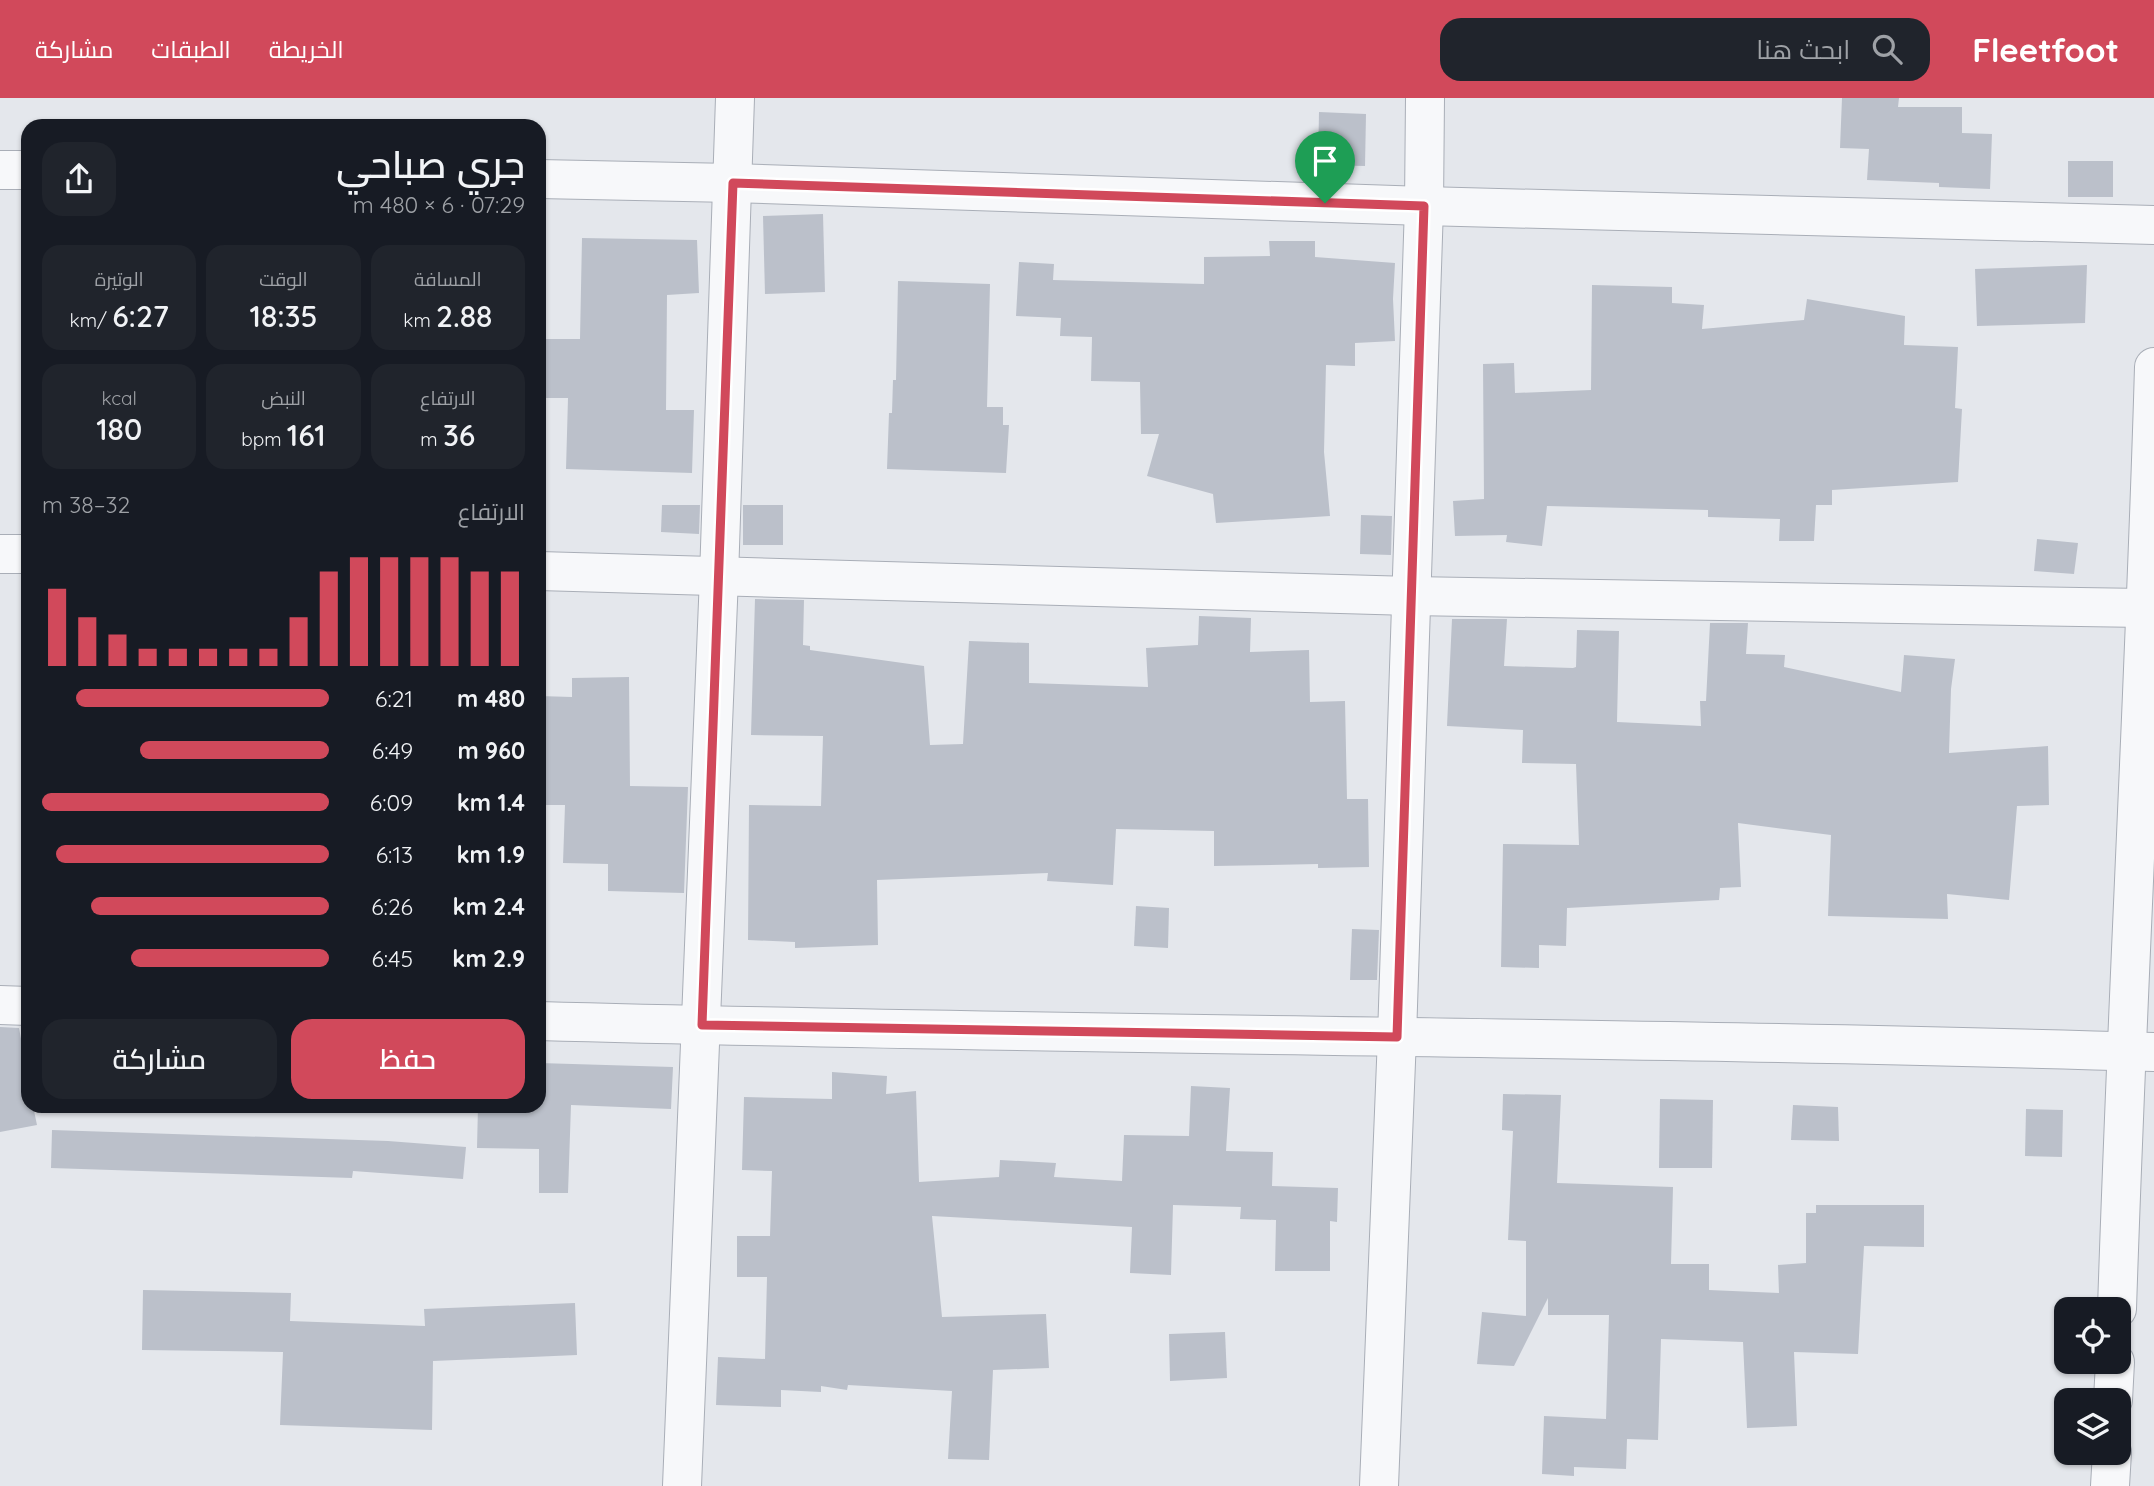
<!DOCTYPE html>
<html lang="ar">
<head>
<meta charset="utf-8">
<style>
	:root { --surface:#171b24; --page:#20242c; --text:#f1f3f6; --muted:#9ea1a6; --accent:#d1495b }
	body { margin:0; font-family:Quicksand,Cairo,sans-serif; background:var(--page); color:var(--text); direction:rtl; height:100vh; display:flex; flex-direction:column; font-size:26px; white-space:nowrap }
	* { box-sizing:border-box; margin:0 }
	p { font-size:23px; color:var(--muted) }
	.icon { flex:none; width:38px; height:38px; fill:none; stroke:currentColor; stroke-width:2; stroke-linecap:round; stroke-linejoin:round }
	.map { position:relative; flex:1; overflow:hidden; direction:ltr }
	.drawer { position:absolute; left:21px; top:21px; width:525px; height:994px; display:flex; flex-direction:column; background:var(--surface); border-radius:21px; box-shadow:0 2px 5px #0004; direction:rtl }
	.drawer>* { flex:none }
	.controls { position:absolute; left:2054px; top:1199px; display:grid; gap:14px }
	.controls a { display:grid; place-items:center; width:77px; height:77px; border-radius:14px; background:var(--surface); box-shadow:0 2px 5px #0004; font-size:35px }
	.pin { position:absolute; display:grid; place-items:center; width:60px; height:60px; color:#fff; margin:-72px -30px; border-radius:50% 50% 50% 0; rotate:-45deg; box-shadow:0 0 7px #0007 }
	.pin .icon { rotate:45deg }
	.round { display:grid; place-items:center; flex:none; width:74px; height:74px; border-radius:21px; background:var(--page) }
	.headline { display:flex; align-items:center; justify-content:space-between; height:119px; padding:0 21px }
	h1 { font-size:38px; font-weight:600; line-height:52px }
	.figures { display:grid; grid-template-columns:repeat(3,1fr); gap:10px; height:119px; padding:7px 21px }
	.figures div { display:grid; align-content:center; border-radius:18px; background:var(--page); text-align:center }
	.figures b { font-size:30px; font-weight:600 }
	.figures small { font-size:19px; font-weight:400 }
	.figures p { font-size:19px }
	.chart { height:196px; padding:14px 21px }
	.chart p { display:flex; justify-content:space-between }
	.chart svg { width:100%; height:126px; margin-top:7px; stroke:var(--accent); stroke-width:6 }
	.button { display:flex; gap:14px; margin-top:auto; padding:14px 21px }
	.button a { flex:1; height:80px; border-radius:21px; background:var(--accent); color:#fff; font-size:28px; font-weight:600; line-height:80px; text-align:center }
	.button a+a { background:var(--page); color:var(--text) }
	ul { padding:0 21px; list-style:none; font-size:23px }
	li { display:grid; grid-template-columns:112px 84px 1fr; align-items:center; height:52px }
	li i { height:18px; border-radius:9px; background:var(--accent) }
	header { display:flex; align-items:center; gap:42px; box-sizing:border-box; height:98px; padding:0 35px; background:var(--accent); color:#fff }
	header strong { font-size:33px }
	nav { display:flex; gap:38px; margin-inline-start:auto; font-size:24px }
	.search { width:490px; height:63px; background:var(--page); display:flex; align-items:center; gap:18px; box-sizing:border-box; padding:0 24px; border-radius:21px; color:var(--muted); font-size:26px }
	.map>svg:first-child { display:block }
	.building { fill:#bbc0ca }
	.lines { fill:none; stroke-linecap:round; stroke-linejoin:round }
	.minor-casing { stroke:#a9aeb7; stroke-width:40 }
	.minor { stroke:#f7f8fa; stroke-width:38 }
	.route-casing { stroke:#fff; stroke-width:14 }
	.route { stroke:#d1495b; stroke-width:9 }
</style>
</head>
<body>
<header>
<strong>Fleetfoot</strong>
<div class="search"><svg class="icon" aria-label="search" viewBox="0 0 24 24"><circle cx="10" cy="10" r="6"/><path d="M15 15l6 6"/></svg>ابحث هنا</div>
<nav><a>الخريطة</a><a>الطبقات</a><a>مشاركة</a></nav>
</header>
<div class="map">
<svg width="2154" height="1388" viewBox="0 0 2154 1388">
	<rect width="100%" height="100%" fill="#e4e7ec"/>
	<g class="building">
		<path d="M1842 0H1899L1898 9H1962V35L1992 36 1990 91 1939 89V85L1867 82 1869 51 1840 50Z"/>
		<path d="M1319 14 1366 16 1365 68 1318 67Z"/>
		<rect x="2068" y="63" width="45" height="36"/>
		<path d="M823 116 825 194 765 196 763 118Z"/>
		<path d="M582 140 697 142 699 195 667 197 666 312H694L692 375 566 371 568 300H539V241H580Z"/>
		<path d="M1269 143H1315V159L1395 165 1393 201 1395 243 1355 245V268L1326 267 1324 354 1330 418 1216 425 1213 396 1147 378 1159 336H1141L1140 284 1091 283 1092 239 1060 238 1061 220 1016 218 1019 164 1054 166 1053 182 1204 186V159L1270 158Z"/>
		<path d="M2087 167 2085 225 1977 228 1975 171Z"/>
		<path d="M898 183 990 186 987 309H1003V327H1009L1006 375 887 371 889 315H892L893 282H896Z"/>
		<path d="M1592 187 1672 189V205L1704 207 1702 231 1804 222 1807 201 1905 218 1904 247 1958 249 1955 310 1962 311 1958 384 1832 392V407H1816L1814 443H1779L1780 421 1708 419V412L1547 408 1542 448 1506 444 1507 437 1455 438 1453 403 1484 401 1483 266 1514 265 1515 295 1591 292Z"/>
		<path d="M662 407H700L699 436 661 434Z"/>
		<rect x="743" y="407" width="40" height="40"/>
		<path d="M1361 417 1392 418 1391 457 1360 456Z"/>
		<path d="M2037 441 2078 445 2074 476 2034 473Z"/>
		<path d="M755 501 804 502 803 547 810 548V552L924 568 930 647 963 646 969 543 1029 545V585L1148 589 1146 550 1198 547 1199 518 1251 520 1250 554 1309 552 1310 604 1345 603 1347 701H1368L1369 769 1318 770V766L1214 768V733L1116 731 1113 787 1047 783 1048 775 877 782 878 847 795 850V844L748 842 749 707 821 708 823 638 751 637Z"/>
		<path d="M1452 521H1507L1504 568 1573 570 1576 569 1577 532 1619 533 1617 624 1701 628 1700 603H1706L1710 525H1748L1746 556 1785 557 1784 569 1901 594 1904 557 1955 561 1951 591 1949 655 2048 648 2049 707 2017 708 2009 802 1947 796 1948 821 1828 818 1831 737 1738 725 1741 789 1720 790 1719 802 1567 810 1566 848 1539 847V870L1501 869 1503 746 1579 747 1576 666 1522 665 1523 632 1447 628Z"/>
		<path d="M629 579 630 688 688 689 684 795 608 793V766L563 765 565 707H539V598L572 599V580Z"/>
		<path d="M1136 808 1169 810 1168 850 1134 848Z"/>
		<path d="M1352 831 1379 832 1377 882H1350Z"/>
		<path d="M0 929 19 930 28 979V1008H33L37 1027 0 1034Z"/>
		<path d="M539 965 673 969 671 1011 571 1007 568 1095H539V1051L477 1050 478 1008H539Z"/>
		<path d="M832 974 887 978 886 996 916 993 919 1084 999 1079 1000 1062 1056 1065 1054 1079 1122 1083 1124 1037 1189 1038 1191 988 1230 990 1226 1053 1273 1054 1272 1088 1338 1090 1337 1124 1330 1123V1173H1275L1276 1122 1240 1121 1241 1109 1173 1107 1171 1177 1130 1175 1132 1129 932 1118 942 1219 1046 1216 1049 1270 993 1272 989 1362 948 1361 952 1293 848 1287 847 1292 821 1288V1294L781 1292V1309L716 1307 718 1259 765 1261 767 1179H737V1138H770L772 1073 742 1072 744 999 832 1001Z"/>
		<path d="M1503 996 1561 997 1557 1085 1673 1089 1671 1166H1709V1192L1779 1195 1778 1167 1806 1165V1115H1816V1107H1924V1149L1864 1148 1858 1256 1794 1254 1797 1328 1747 1330 1743 1244 1661 1241 1658 1342 1627 1341 1626 1371 1574 1369V1378L1542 1376 1544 1318 1606 1321 1609 1217H1548V1200L1514 1268 1477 1266 1482 1214 1526 1218V1143L1508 1142 1513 1033 1502 1032Z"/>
		<path d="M1660 1001 1713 1002 1712 1070H1659Z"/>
		<path d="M1793 1007 1838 1009 1839 1043 1791 1042Z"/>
		<path d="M2026 1011 2063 1012 2062 1059 2025 1058Z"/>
		<path d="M52 1032 388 1043 466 1049 463 1081 353 1073 352 1080 51 1070Z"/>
		<path d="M143 1192 291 1195 290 1223 425 1228 424 1211 575 1205 577 1257 433 1263 432 1332 280 1327 283 1254 142 1252Z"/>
		<path d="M1225 1234 1227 1280 1170 1283 1169 1236Z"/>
	</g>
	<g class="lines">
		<defs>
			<g id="minor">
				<path d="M0 72H28"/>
				<path d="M539 81 732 85 1424 108 2154 127"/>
				<path d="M0 456H28"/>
				<path d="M539 473 1411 498 2144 510"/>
				<path d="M0 907 28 908"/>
				<path d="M539 923C1077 938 1616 938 2154 954"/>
				<path d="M2117 1211C2127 897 2145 583 2154 269"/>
				<path d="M2113 1302 2115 1264"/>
				<path d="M682 1388 719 479 735 0"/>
				<path d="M1379 1388 1397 939 1424 108 1425 0"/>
				<path d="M2110 1388 2112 1354"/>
			</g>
		</defs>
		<use href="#minor" class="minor-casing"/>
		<use href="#minor" class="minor"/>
	</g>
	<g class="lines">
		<defs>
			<path id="route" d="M733 85 1424 108 1397 939 702 927Z"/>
		</defs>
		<use href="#route" class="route-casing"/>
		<use href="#route" class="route"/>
	</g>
</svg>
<div class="controls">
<a><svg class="icon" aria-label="locate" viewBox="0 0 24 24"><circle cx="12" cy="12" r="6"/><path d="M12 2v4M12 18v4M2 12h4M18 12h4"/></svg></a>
<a><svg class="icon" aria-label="layers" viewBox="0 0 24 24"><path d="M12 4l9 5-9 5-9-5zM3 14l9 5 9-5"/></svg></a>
</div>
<div class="pin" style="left:1325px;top:105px;background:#1e9e55"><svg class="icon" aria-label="arrive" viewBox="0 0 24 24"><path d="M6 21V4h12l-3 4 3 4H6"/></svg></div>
<section class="drawer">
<div class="headline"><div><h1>جري صباحي</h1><p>07:29 · 6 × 480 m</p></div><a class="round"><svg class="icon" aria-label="share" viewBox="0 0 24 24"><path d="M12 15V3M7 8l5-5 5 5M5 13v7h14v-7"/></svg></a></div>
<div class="figures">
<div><p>المسافة</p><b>2.88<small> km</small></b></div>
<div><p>الوقت</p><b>18:35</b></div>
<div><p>الوتيرة</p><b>6:27<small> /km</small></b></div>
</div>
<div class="figures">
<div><p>الارتفاع</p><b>36<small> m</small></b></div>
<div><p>النبض</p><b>161<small> bpm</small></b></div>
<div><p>kcal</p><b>180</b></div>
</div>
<div class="chart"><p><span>الارتفاع</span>32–38 m</p>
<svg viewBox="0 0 160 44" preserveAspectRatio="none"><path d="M5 44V17M15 44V27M25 44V33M35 44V38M45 44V38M55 44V38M65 44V38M75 44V38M85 44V27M95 44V11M105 44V6M115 44V6M125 44V6M135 44V6M145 44V11M155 44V11"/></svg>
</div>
<ul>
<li><b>480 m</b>6:21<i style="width:88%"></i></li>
<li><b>960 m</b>6:49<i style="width:66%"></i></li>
<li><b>1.4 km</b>6:09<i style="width:100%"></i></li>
<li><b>1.9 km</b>6:13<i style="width:95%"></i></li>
<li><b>2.4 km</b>6:26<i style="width:83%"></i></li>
<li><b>2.9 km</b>6:45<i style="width:69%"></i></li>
</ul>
<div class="button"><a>حفظ</a><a>مشاركة</a></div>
</section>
</div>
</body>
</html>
